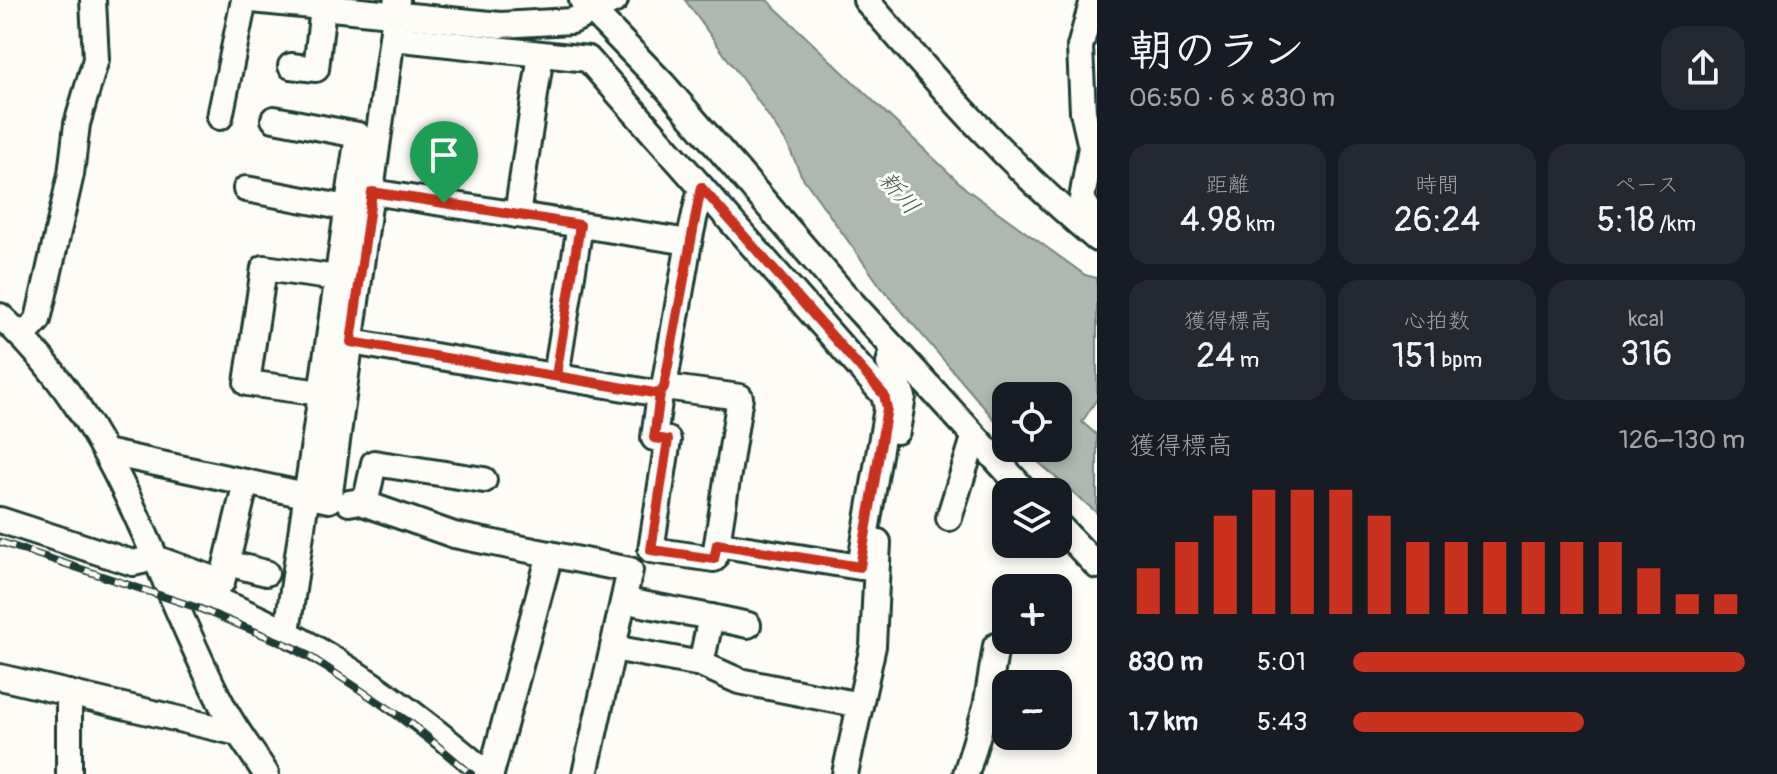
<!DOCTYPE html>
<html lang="ja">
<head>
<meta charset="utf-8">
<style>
	:root { --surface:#171b24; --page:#242831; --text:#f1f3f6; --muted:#9ea1a6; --accent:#c8321e }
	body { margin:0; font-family:Pangolin,"Klee One",sans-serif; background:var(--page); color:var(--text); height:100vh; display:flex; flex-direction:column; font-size:30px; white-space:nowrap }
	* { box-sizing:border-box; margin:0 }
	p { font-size:26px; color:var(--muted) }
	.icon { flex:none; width:44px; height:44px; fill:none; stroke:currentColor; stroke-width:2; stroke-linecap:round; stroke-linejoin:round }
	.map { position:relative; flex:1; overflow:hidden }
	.panel { display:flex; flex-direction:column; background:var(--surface); width:680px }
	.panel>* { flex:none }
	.buttons { position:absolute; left:992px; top:382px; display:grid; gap:16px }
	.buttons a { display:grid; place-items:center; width:80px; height:80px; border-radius:16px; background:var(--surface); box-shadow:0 4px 12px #0003; font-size:40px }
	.pin { position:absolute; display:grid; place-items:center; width:68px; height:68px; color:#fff; margin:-82px -34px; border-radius:50% 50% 50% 0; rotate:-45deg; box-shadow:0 0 8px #0007 }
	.pin .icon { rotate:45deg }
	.round { display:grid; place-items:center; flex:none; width:84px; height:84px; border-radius:24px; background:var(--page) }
	.headline { display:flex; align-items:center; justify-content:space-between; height:136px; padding:0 32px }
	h1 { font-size:44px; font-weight:600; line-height:60px }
	.stats { display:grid; grid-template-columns:repeat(3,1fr); gap:12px; height:136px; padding:8px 32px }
	.stats div { display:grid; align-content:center; border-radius:20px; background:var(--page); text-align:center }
	.stats b { font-size:34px; font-weight:600 }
	.stats small { font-size:22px; font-weight:400 }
	.stats p { font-size:22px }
	.chart { height:224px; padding:16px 32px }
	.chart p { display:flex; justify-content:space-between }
	.chart svg { width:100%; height:144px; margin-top:8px; stroke:var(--accent); stroke-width:6 }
	ul { padding:0 32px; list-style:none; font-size:26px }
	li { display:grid; grid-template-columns:128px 96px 1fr; align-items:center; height:60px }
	li i { height:20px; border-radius:10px; background:var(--accent) }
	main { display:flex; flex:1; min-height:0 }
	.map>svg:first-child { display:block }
	.water { fill:#aeb8b1; stroke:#75877f; stroke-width:2 }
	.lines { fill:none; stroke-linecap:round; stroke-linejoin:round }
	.minor-casing { stroke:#1f3d34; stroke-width:30 }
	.minor { stroke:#fdfcf7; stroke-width:24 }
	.rail-casing { stroke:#1f3d34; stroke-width:8 }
	.rail { stroke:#fdfcf7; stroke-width:5; stroke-dasharray:15; stroke-linecap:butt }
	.route-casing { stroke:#fff; stroke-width:16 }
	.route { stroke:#c8321e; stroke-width:10 }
	.labels { text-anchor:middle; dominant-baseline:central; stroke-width:6; stroke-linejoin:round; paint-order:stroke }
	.water-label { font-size:24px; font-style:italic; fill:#435c53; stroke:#fdfcf7 }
</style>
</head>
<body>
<main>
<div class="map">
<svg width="1097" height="774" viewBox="0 0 1097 774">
	<rect width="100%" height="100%" fill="#fdfcf7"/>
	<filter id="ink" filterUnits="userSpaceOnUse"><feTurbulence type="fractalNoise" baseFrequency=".0125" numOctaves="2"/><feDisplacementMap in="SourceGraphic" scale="16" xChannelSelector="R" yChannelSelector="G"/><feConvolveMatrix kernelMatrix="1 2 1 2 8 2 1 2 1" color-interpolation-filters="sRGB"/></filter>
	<g filter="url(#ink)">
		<path class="water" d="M685 0H767L966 189 1085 275 1097 278V399L1082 422 1097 435V513L1022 448H1058V396H1006V433L881 287 801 175 788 145 758 101Z"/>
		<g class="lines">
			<defs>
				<g id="minor">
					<path d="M252 0 500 25 572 21 615 0"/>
					<path d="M582 0 664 85 844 294 1026 492"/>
					<path d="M866 0C941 87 1008 164 1097 239"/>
					<path d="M1093 0 1080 47 1083 112 1091 147 1082 199 1094 219 1095 237"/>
					<path d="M393 38 588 59 701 187 689 242"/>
					<path d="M291 66 316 69 323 7"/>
					<path d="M220 117 244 0"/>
					<path d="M274 119 358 135 287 632"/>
					<path d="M246 189 347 208"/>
					<path d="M517 215 541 54"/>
					<path d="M0 316C116 418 154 574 223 707 235 730 252 751 266 774"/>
					<path d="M23 336 38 320 71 174 77 124 96 59 93 0"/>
					<path d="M351 342 660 394 664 387 689 242 372 192"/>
					<path d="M891 356 889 363 903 397 897 431"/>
					<path d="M556 376 580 225"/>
					<path d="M664 387 740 397 717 544 860 567 887 408 884 395 701 187"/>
					<path d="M321 393 247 383 264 268 337 278"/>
					<path d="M660 394 654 438 668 440 651 550 714 559 717 544"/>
					<path d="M105 452 329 500 397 0"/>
					<path d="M360 502 454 535 630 570 585 774"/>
					<path d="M349 503 366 500 374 463 484 480"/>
					<path d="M949 518 974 438"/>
					<path d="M0 520 133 563 155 558 222 582 246 482"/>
					<path d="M1058 525 1097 566"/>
					<path d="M227 563 266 573"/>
					<path d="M166 582C288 620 391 691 487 774"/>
					<path d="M637 603 711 617 701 664"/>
					<path d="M711 617 748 625"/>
					<path d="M613 648 701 664 739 681 860 705"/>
					<path d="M0 677 238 733"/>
					<path d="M69 774V693"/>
					<path d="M491 774 550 554"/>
					<path d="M845 774 873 646 878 542"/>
					<path d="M966 774 986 707 996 646"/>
				</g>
			</defs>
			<use href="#minor" class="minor-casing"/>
			<use href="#minor" class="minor"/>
			<defs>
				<path id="rail" d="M0 542 198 608 300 650 412 724 471 774"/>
			</defs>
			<use href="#rail" class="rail-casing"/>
			<use href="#rail" class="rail"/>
		</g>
	</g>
	<g class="lines" filter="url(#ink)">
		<defs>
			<path id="route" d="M444 203 372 192 351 342 660 394 664 387 701 187 884 395 887 408 860 567 717 544 714 559 651 550 668 440 654 438 660 394 556 376 580 225 444 203"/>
		</defs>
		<use href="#route" class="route-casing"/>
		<use href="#route" class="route"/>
	</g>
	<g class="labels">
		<g class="water-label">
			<text transform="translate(899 193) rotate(49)">新川</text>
		</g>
	</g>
</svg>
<div class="buttons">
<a><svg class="icon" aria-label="locate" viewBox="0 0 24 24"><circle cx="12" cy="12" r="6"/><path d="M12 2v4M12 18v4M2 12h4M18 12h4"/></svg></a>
<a><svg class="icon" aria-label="layers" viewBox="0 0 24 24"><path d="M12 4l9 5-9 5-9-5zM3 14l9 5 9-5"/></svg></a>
<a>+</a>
<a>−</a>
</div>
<div class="pin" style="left:444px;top:203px;background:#1e9e55"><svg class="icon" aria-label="arrive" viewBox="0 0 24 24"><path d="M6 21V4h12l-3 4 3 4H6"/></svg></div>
</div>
<section class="panel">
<div class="headline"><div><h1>朝のラン</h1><p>06:50 · 6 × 830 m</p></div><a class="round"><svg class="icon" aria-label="share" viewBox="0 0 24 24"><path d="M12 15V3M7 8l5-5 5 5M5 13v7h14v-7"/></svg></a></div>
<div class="stats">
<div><p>距離</p><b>4.98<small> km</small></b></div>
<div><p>時間</p><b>26:24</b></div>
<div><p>ペース</p><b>5:18<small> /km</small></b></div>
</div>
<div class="stats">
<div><p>獲得標高</p><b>24<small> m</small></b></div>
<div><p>心拍数</p><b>151<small> bpm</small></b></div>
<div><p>kcal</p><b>316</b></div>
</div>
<div class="chart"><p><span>獲得標高</span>126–130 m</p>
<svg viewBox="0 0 160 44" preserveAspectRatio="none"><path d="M5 44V30M15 44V22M25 44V14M35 44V6M45 44V6M55 44V6M65 44V14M75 44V22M85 44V22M95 44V22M105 44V22M115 44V22M125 44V22M135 44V30M145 44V38M155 44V38"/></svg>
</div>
<ul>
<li><b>830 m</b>5:01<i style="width:100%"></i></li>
<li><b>1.7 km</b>5:43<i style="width:59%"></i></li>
</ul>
</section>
</main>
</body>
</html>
